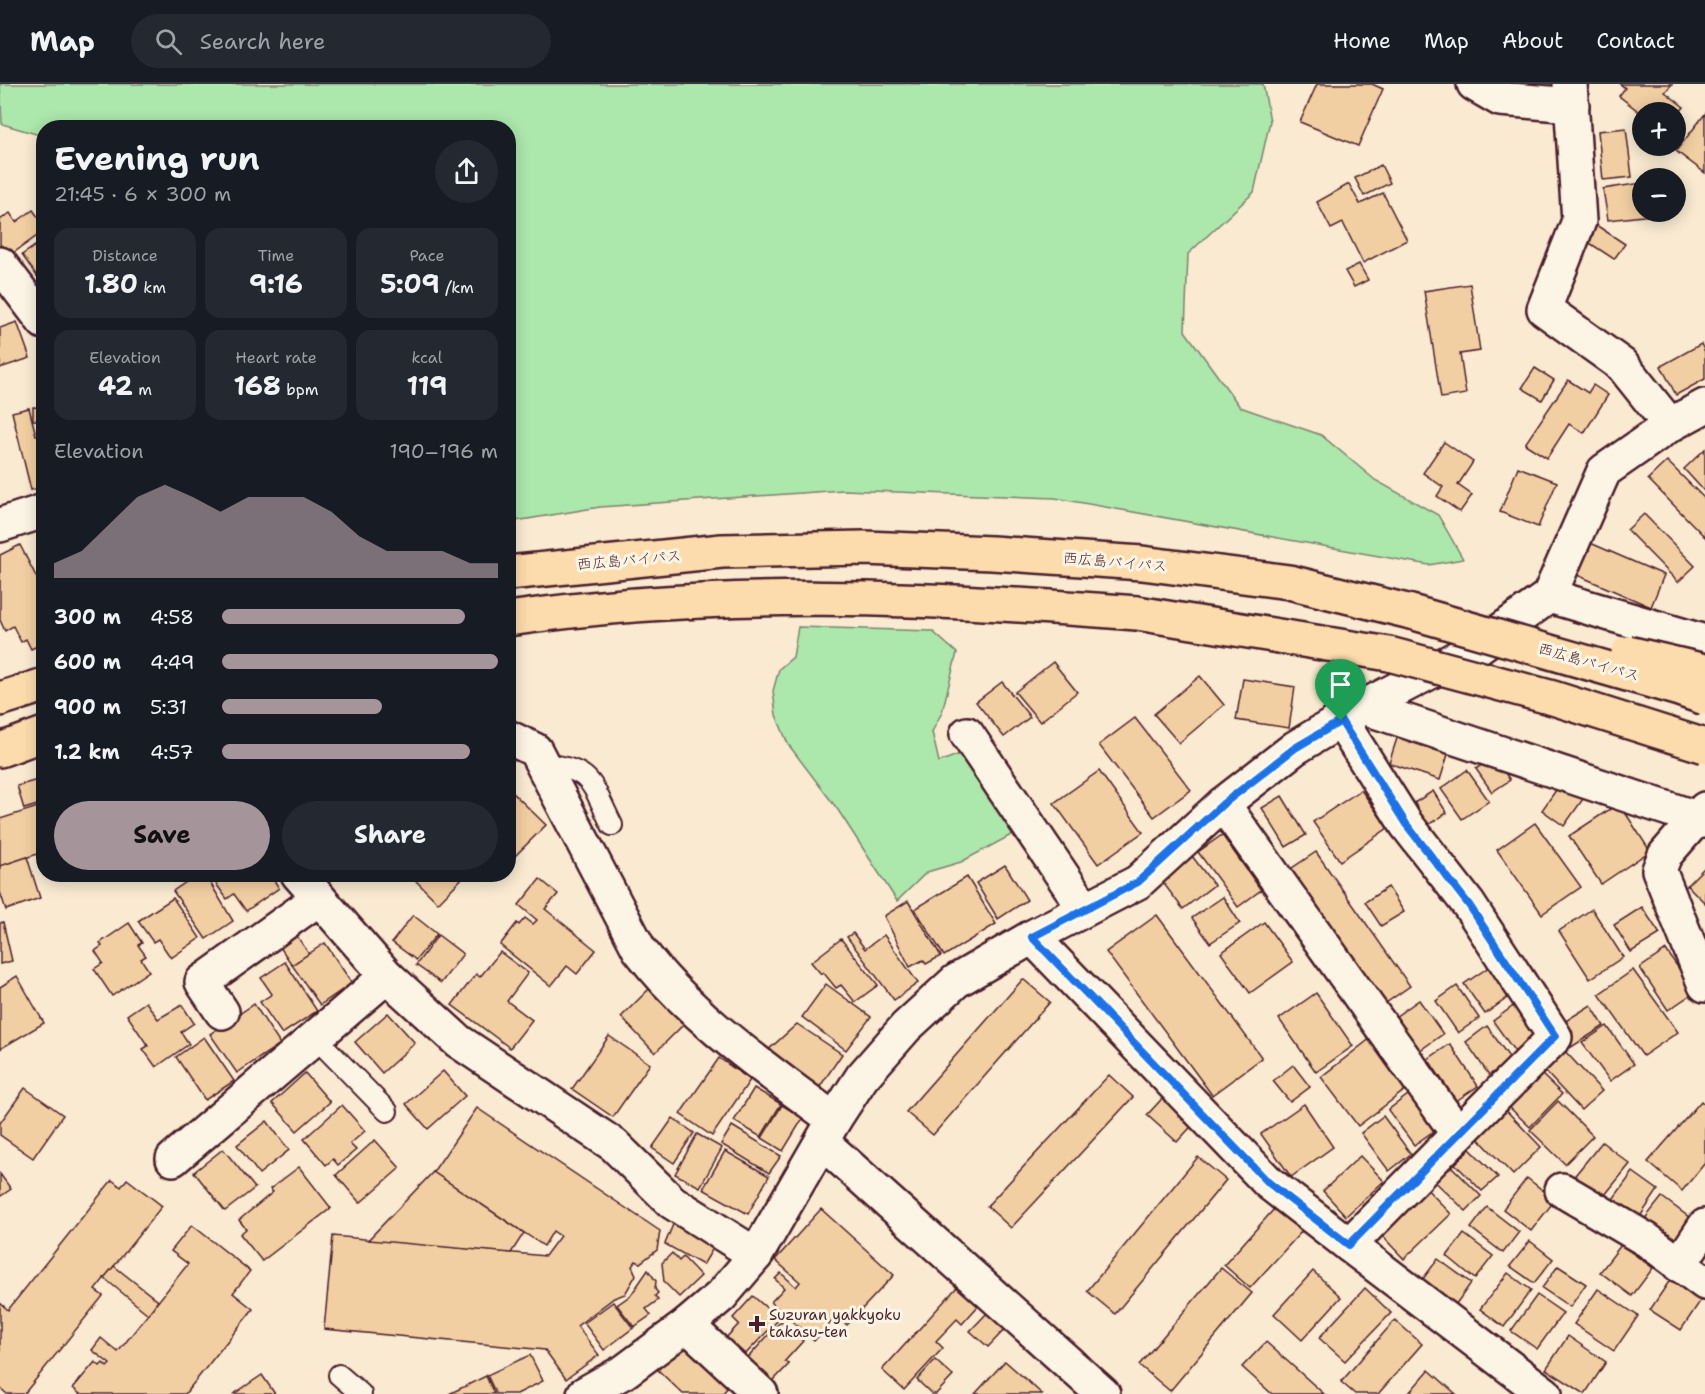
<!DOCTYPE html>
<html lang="en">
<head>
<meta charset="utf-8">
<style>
	:root { --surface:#171b24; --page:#242831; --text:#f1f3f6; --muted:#9ea1a6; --line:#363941; --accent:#a6949b }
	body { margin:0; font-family:"Shantell Sans","Klee One",sans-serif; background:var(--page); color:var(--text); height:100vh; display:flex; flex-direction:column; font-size:22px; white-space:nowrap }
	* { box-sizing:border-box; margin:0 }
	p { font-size:20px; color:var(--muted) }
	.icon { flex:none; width:33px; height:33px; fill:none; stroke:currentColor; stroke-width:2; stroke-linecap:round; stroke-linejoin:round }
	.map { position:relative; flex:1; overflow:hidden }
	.panel { position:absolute; left:36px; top:36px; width:480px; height:762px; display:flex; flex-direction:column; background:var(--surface); border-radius:24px; box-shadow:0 3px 15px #0003 }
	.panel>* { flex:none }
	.fabs { position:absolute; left:1632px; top:18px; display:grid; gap:12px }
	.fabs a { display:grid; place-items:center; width:54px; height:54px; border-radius:50%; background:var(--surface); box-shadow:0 3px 15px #0003; font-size:30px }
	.pin { position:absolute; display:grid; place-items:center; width:51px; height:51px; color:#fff; margin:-62px -26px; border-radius:50% 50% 50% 0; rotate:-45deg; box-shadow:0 0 6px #0007 }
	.pin .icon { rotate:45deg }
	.round { display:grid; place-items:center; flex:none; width:63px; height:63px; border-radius:32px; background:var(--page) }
	.summary { display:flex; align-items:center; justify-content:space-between; height:102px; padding:0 18px }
	h1 { font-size:33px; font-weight:700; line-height:45px }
	.metrics { display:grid; grid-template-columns:repeat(3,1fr); gap:9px; height:102px; padding:6px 18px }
	.metrics div { display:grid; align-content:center; border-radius:15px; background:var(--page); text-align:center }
	.metrics b { font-size:26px; font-weight:700 }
	.metrics small { font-size:16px; font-weight:400 }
	.metrics p { font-size:16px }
	.chart { height:168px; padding:12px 18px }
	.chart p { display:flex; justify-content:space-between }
	.chart svg { width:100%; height:108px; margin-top:6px; fill:var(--accent); opacity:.7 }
	.action { display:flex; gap:12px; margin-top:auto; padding:12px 18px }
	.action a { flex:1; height:69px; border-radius:36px; background:var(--accent); color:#111; font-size:24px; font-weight:700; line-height:69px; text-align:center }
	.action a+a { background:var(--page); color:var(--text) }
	ul { padding:0 18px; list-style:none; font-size:20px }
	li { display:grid; grid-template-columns:96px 72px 1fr; align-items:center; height:45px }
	li i { height:15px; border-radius:8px; background:var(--accent) }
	header { display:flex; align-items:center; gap:36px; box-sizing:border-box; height:84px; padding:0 30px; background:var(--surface); border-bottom:2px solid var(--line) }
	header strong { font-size:28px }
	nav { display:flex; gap:33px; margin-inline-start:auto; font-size:21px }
	.search { width:420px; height:54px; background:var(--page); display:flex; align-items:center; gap:15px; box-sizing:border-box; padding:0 21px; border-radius:33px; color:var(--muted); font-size:22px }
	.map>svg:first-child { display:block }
	.green { fill:#ace7ac; stroke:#7b836c; stroke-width:1.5 }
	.building { fill:#f2cfa2; stroke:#4a1f2b; stroke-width:1.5 }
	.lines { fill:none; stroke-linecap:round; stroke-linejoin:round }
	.lane-casing { stroke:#4a1f2b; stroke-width:24 }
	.street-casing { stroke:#4a1f2b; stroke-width:38 }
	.highway-casing { stroke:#4a1f2b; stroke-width:38 }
	.lane { stroke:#fcf5e5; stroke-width:20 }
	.street { stroke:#fcf5e5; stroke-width:33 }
	.highway { stroke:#fcdcac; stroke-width:33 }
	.highway-bridge-casing { stroke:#4a1f2b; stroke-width:38; stroke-linecap:butt }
	.highway-bridge { stroke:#fcdcac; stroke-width:33 }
	.route-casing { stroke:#fff; stroke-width:12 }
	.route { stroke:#1a73e8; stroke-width:8 }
	.poi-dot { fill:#4a1f2b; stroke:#fcf5e5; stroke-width:2 }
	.labels { text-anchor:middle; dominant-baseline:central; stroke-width:6; stroke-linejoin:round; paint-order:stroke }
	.street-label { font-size:15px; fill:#4a1f2b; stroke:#fcf5e5 }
	.poi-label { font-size:15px; fill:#4a1f2b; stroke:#fcf5e5; text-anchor:start }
</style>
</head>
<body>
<header>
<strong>Map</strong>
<div class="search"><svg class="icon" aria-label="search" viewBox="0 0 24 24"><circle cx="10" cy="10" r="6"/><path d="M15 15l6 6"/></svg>Search here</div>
<nav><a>Home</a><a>Map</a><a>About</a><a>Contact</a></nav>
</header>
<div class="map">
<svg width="1705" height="1310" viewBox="0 0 1705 1310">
	<rect width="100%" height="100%" fill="#f9ead1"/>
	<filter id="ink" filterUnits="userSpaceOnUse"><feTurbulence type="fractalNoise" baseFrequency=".0167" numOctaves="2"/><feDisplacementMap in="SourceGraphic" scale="12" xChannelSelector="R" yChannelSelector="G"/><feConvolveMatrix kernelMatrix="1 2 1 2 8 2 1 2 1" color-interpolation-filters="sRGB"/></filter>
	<g filter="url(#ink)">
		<g class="green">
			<path d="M0 0H1263L1270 37 1254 108 1188 170 1185 247 1240 323 1321 351 1375 396 1438 431 1463 475 1429 481 1055 414 843 406 600 423 509 438 508 44H44L43 52 2 40Z"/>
			<path d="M798 543 932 547 957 569 942 628 932 648 939 678 965 668 1015 749 961 778 927 788 897 817 838 726 788 660 776 631 773 607 779 585 793 573Z"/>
		</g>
		<g class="building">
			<path d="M1317 0H1372L1383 5 1358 62 1300 38Z"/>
			<path d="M1620 0H1672L1665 8 1684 23 1676 33V28L1642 30 1619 12 1625 4Z"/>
			<path d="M1705 30V89L1676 67Z"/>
			<path d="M1626 44 1632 93 1603 96 1598 47Z"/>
			<path d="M1381 81 1390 99 1364 112 1355 94Z"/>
			<path d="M1642 99V128H1652V131L1608 136 1603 105Z"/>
			<path d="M1349 100 1360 120 1383 109 1407 156 1363 179 1343 139 1331 145 1317 118Z"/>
			<path d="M33 126 44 141V147L9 172 0 160V136L10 129 16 138Z"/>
			<path d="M1596 141 1625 160 1614 175 1585 156Z"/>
			<path d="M44 156V192L39 195 22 171Z"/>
			<path d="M1359 180 1368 196 1354 203 1345 187Z"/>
			<path d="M1470 200 1480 267 1460 270 1466 310 1441 314 1424 207Z"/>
			<path d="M17 238 30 274 0 284V244Z"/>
			<path d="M1701 260 1705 268V295L1676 311 1661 282Z"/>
			<path d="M1535 284 1554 296 1542 316 1522 304Z"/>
			<path d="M1568 296 1588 309 1593 301 1608 311 1584 349 1569 340 1547 374 1525 360Z"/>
			<path d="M33 323 44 324V337L33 336Z"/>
			<path d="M29 324 36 351 44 349V403L31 406 12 328Z"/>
			<path d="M1444 358 1473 378 1458 401 1472 411 1460 428 1437 412 1443 403 1423 389Z"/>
			<path d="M1705 365V408L1684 385Z"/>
			<path d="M1667 377 1705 415V453L1648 395Z"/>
			<path d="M1518 383 1557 398 1538 443 1500 428Z"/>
			<path d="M1644 430 1695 482 1678 498 1627 446Z"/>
			<path d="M1588 458 1664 491 1651 523 1575 490Z"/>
			<path d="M20 461 44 508V559L31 565 26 555 21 558 13 542 5 547 0 536V471Z"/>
			<path d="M1053 578 1077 608 1040 638 1015 608Z"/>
			<path d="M1200 592 1224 621 1179 659 1154 630Z"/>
			<path d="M1243 595 1295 603 1289 644 1236 636Z"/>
			<path d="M1002 598 1030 633 1004 653 976 618Z"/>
			<path d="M1135 634 1191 706 1154 733 1099 661Z"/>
			<path d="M1400 645 1451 661 1440 696 1389 679Z"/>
			<path d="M1494 673 1510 696 1492 708 1476 685Z"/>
			<path d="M1467 686 1489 717 1462 735 1441 705Z"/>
			<path d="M1099 687 1143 748 1098 780 1054 719Z"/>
			<path d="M44 694V719L24 725 17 702Z"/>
			<path d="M1561 699 1583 715 1564 742 1542 726Z"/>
			<path d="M508 704 546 741 508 779Z"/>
			<path d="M1361 706 1388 744 1340 777 1313 738Z"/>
			<path d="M1433 707 1447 729 1428 741 1414 719Z"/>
			<path d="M1282 712 1306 751 1286 763 1262 724Z"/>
			<path d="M1619 719 1650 767 1601 800 1569 752Z"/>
			<path d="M44 721V768L0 782V735Z"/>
			<path d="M1535 739 1581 803 1542 830 1497 766Z"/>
			<path d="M1222 751 1261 806 1238 823 1198 768Z"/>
			<path d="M1316 768 1410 902 1383 921 1289 786Z"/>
			<path d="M1192 772 1214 801 1183 825 1161 796Z"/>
			<path d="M27 773 40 814 6 826 0 808V782Z"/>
			<path d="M1005 781 1027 816 998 835 976 799Z"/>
			<path d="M1705 783V819L1687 801Z"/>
			<path d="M198 790H205L233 837 206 855 173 807Z"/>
			<path d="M221 790H270L279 804 246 827 234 810 227 815 214 797Z"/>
			<path d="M416 790H466L438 819 413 794Z"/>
			<path d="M967 793 996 840 944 872 915 825Z"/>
			<path d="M540 795 558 810 545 825 596 866 577 890 567 882 551 902 500 861 517 839 519 841 525 834 533 840 537 836 519 821Z"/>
			<path d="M1388 803 1404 828 1381 842 1365 818Z"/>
			<path d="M1223 813 1240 839 1210 859 1192 834Z"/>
			<path d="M173 814 200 854 171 874 158 855 153 858 138 837Z"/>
			<path d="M908 817 941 872 926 880 923 876 910 883 884 832Z"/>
			<path d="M1642 823 1660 850 1631 868 1614 841Z"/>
			<path d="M1592 825 1623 873 1590 895 1559 847Z"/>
			<path d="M413 831 437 850 416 876 392 858Z"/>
			<path d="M1157 831 1262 974 1212 1011 1106 868Z"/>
			<path d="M3 838 12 877 0 880V839Z"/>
			<path d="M1264 838 1293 878 1250 909 1221 869Z"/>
			<path d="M129 839 142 859 138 861 146 872 141 875 149 887 112 912 94 885 103 879 95 867 102 862 100 859Z"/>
			<path d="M295 849 309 870 292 881 278 860Z"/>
			<path d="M853 849 865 865 884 851 918 899 894 916 847 853Z"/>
			<path d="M438 851 463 870 441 899 416 881Z"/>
			<path d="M841 855 878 901 855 918 841 901 836 904 823 888 821 890 811 878Z"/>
			<path d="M325 859 352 899 320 921 292 881Z"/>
			<path d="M1666 866 1695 908 1668 926 1640 884Z"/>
			<path d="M500 868 528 889 507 917 532 936 510 964 452 921 476 890 480 893Z"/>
			<path d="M285 878 317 927 282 950 260 918 272 910 261 894Z"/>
			<path d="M1489 883 1510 912 1485 930 1464 900Z"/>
			<path d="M1633 886 1678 948 1643 972 1599 910Z"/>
			<path d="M17 892 44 939 0 965V903Z"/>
			<path d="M1023 895 1050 918 933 1051 906 1028Z"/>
			<path d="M826 900 871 933 846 966 802 933Z"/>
			<path d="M1457 902 1479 934 1458 949 1436 917Z"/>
			<path d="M650 904 685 939 655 969 621 933Z"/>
			<path d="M1316 909 1353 962 1316 988 1279 935Z"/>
			<path d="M1419 916 1443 950 1419 967 1395 933Z"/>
			<path d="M146 918 158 935 182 921 194 939 181 948 189 960 156 983 143 965 148 962 127 931Z"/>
			<path d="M254 920 280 960 237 989 210 950Z"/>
			<path d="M1516 920 1538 952 1515 968 1493 937Z"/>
			<path d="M1591 921 1604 942 1570 964 1562 951 1564 938Z"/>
			<path d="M388 929 415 959 382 989 355 958Z"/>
			<path d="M797 940 842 970 819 1004 766 968Z"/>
			<path d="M1487 942 1511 976 1489 991 1466 958Z"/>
			<path d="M1607 942 1634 980 1610 997 1582 959Z"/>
			<path d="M609 952 650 980 613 1033 572 1005Z"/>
			<path d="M204 953 234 997 205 1016 176 973Z"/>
			<path d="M1371 954 1409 1003 1358 1042 1321 993Z"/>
			<path d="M1450 960 1478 1002 1456 1017 1428 975Z"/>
			<path d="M1562 964 1602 1007 1581 1026 1541 983Z"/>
			<path d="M719 974 750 996 712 1052 680 1030Z"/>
			<path d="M1293 981 1310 1003 1290 1018 1273 997Z"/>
			<path d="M443 987 465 1012 428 1045 406 1020Z"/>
			<path d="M1538 987 1562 1010 1530 1043 1506 1020Z"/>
			<path d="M305 989 330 1018 297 1047 272 1019Z"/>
			<path d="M1109 991 1133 1013 1011 1144 987 1122Z"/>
			<path d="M25 1004 63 1031 33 1074 0 1051V1039Z"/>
			<path d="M754 1004 781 1020 761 1053 734 1037Z"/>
			<path d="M1170 1006 1200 1033 1177 1058 1147 1031Z"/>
			<path d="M1412 1008 1439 1043 1414 1061 1388 1026Z"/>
			<path d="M1558 1017 1593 1052 1565 1080 1530 1046Z"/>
			<path d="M1701 1017 1705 1021V1079L1682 1107 1648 1078Z"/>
			<path d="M1304 1020 1333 1063 1291 1093 1261 1050Z"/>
			<path d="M342 1021 365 1047 350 1060 356 1066 338 1081 333 1075 326 1081 304 1055Z"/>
			<path d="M782 1021 803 1034 783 1067 762 1054Z"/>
			<path d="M1502 1022 1541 1063 1513 1091 1473 1049Z"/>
			<path d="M477 1024 660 1147 657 1166 640 1179 636 1177 632 1182 636 1191 625 1210 614 1214 577 1242 599 1271 566 1295 545 1266 324 1245 333 1152 545 1172 560 1152 553 1147 544 1162 433 1088Z"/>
			<path d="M1383 1032 1411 1070 1389 1087 1361 1049Z"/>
			<path d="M673 1034 694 1049 674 1079 652 1064Z"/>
			<path d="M267 1037 289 1066 259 1090 237 1061Z"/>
			<path d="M732 1042 781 1072 769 1089 721 1060Z"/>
			<path d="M697 1050 722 1064 700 1103 675 1090Z"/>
			<path d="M375 1056 400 1084 360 1119 336 1091Z"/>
			<path d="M1602 1058 1630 1080 1600 1117 1572 1095Z"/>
			<path d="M223 1065 255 1104 225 1127 194 1088Z"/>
			<path d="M1470 1065 1498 1093 1482 1107 1455 1080Z"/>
			<path d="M725 1067 769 1092 748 1130 703 1105Z"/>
			<path d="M1360 1072 1384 1097 1346 1132 1323 1107Z"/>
			<path d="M1198 1073 1226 1096 1115 1230 1087 1207Z"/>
			<path d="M1444 1075 1481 1112 1466 1127 1428 1091Z"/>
			<path d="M299 1083 331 1124 262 1177 240 1150 246 1145 239 1136 273 1108 270 1105Z"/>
			<path d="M433 1088 524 1149 511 1169 368 1156Z"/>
			<path d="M1633 1088 1658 1106 1639 1134 1613 1115Z"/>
			<path d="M0 1090 11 1105 1 1112 0 1110Z"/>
			<path d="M1527 1094 1555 1116 1531 1147 1503 1125Z"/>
			<path d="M127 1095 162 1122 95 1206 103 1212 24 1310H7L0 1304V1219L8 1226 112 1096 121 1103Z"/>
			<path d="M1418 1096 1451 1130 1404 1175 1371 1140Z"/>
			<path d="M1662 1113 1694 1137 1675 1161 1643 1137Z"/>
			<path d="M1487 1123 1519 1148 1503 1169 1471 1144Z"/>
			<path d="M1275 1124 1302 1147 1250 1204 1224 1181Z"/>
			<path d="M821 1125 894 1191 847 1241 837 1232 814 1257 771 1218 784 1204 775 1195 781 1189 796 1203 800 1198 775 1176Z"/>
			<path d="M674 1138 715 1161 703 1181 665 1160Z"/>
			<path d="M192 1141 250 1187 233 1209 253 1225 185 1310H80L73 1304 95 1278 100 1282 103 1279 107 1283 110 1280 92 1266 101 1254 118 1268 188 1180 171 1167Z"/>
			<path d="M1464 1150 1493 1172 1475 1195 1447 1172Z"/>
			<path d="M1530 1157 1553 1175 1534 1199 1510 1182Z"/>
			<path d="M1621 1161 1653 1184 1632 1212 1600 1188Z"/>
			<path d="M672 1169 679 1177 683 1173 701 1192 679 1213 664 1198 662 1179Z"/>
			<path d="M1438 1175 1471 1199 1456 1220 1422 1196Z"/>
			<path d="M114 1182 158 1217 148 1230 104 1194Z"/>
			<path d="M1558 1182 1586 1200 1570 1223 1542 1204Z"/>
			<path d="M1221 1184 1252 1209 1170 1307 1139 1281Z"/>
			<path d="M648 1186 656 1197 655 1205 658 1209 655 1212 658 1216 646 1225 651 1231 634 1243 617 1221 631 1211Z"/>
			<path d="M1313 1187 1341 1213 1302 1256 1274 1230Z"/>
			<path d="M1508 1189 1531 1206 1504 1243 1480 1225Z"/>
			<path d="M1670 1196 1701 1216 1681 1246 1650 1226Z"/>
			<path d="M958 1202 979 1221 962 1240 957 1235 936 1257 943 1264 904 1306 882 1286Z"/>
			<path d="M1365 1204 1391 1229 1345 1277 1319 1254Z"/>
			<path d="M1598 1205 1638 1232 1614 1267 1574 1240Z"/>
			<path d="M1537 1211 1563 1229 1537 1265 1511 1247Z"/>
			<path d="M753 1212 779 1235 741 1275 722 1258 739 1240 733 1234Z"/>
			<path d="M613 1218 633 1244 604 1266 584 1239Z"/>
			<path d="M989 1227 1007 1243 988 1263 970 1247Z"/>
			<path d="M1395 1236 1422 1260 1378 1310H1355L1341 1298Z"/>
			<path d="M781 1237 803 1257 785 1277 789 1280 773 1297 769 1294 766 1298 744 1278Z"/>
			<path d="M1568 1252 1606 1278 1585 1310 1546 1285Z"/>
			<path d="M685 1257 736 1294 722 1310H683L658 1286Z"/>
			<path d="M1266 1258 1324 1310H1272L1242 1283Z"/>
			<path d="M530 1271 543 1297 517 1310H496L487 1291Z"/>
			<path d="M935 1276 953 1292 936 1310H932L917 1296Z"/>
			<path d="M1005 1277 1042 1310H975Z"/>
			<path d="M1429 1286 1456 1310H1408Z"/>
			<path d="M262 1291 275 1310H234Z"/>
			<path d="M486 1292 494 1310H449Z"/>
		</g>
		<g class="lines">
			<defs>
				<g id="lane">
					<path d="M543 680C594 685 591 700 612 741"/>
					<path d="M315 953 387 1027"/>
					<path d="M339 1291 361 1310"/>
				</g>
				<g id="street">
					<path d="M1474 0 1500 15 1572 21"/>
					<path d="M1570 0 1579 137 1544 225 1622 281 1670 341"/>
					<path d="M0 180 44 238"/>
					<path d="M0 441 44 427"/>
					<path d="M1549 512 1705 558"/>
					<path d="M1363 623 1705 737"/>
					<path d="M1341 637 1406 740 1469 821 1555 953 1458 1050"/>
					<path d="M967 650 1085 825"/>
					<path d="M508 653 535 666 639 865C692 935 765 984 834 1036"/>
					<path d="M1223 720 1458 1050 1349 1161 1545 1310"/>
					<path d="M1705 725 1665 771 1659 786 1705 901"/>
					<path d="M298 790 387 892 458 957 614 1061 672 1118 756 1171"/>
					<path d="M1032 853 1269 1099 1349 1161"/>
					<path d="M222 928 202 898 318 815"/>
					<path d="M822 1058 1103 1310"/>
					<path d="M173 1075 387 892"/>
					<path d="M1562 1106 1647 1156 1705 1199"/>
					<path d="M1679 1181 1705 1142"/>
					<path d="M687 1241 761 1310"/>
					<path d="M584 1310 625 1287 687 1241 721 1212 756 1171 834 1036 862 993 906 943 956 897 1032 853 1138 798 1223 720 1295 664 1363 623 1478 563 1549 512 1604 387 1670 341 1705 322"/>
				</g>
				<g id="highway">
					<path d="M508 489 722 467 864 464 992 469 1142 479 1289 498 1411 528"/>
					<path d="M508 535C720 504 925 513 1137 529"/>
					<path d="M0 615 44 601"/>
					<path d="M0 666 44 650"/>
				</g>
			</defs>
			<use href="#lane" class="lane-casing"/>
			<use href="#street" class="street-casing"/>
			<use href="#highway" class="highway-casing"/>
			<use href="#lane" class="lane"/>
			<use href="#street" class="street"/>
			<use href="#highway" class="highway"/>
			<defs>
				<g id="highway-bridge">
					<path d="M1411 528 1679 605 1705 614"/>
					<path d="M1137 529 1389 570 1553 614 1705 662"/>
					<path d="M1628 569 1705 587"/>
				</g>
			</defs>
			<use href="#highway-bridge" class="highway-bridge-casing"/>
			<use href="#highway-bridge" class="highway-bridge"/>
		</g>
	</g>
	<g class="lines" filter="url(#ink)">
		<defs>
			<path id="route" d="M1341 637 1406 740 1469 821 1555 952 1349 1161 1269 1099 1032 853 1138 798 1223 720 1295 664Z"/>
		</defs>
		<use href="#route" class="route-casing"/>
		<use href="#route" class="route"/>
	</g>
	<path class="poi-dot" d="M754 1231h6v6h6v6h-6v6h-6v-6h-6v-6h6z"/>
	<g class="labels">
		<g class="street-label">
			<text transform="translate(629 476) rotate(-5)">西広島バイパス</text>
			<text transform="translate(1115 478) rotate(5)">西広島バイパス</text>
			<text transform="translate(1589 578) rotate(16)">西広島バイパス</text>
		</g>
		<g class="poi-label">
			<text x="769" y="1231">Suzuran yakkyoku<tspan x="769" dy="17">takasu-ten</tspan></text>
		</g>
	</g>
</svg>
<div class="fabs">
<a>+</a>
<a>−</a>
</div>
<div class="pin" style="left:1341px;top:637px;background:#1e9e55"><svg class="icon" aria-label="arrive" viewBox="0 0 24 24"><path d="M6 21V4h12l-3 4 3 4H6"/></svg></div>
<section class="panel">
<div class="summary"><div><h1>Evening run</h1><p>21:45 · 6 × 300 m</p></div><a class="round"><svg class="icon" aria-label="share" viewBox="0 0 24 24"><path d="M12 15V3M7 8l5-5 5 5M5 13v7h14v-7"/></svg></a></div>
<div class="metrics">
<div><p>Distance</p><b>1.80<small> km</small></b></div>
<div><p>Time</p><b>9:16</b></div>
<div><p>Pace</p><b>5:09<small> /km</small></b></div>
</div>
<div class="metrics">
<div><p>Elevation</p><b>42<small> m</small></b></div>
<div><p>Heart rate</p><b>168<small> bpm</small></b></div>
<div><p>kcal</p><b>119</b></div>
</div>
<div class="chart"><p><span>Elevation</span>190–196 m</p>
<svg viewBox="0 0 160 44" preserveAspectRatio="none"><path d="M0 44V38L10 33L20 22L30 11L40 6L50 11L60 17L70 11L80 11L90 11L100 17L110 27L120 33L130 33L140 33L150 38L160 38V44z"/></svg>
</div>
<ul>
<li><b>300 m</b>4:58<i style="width:88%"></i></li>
<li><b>600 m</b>4:49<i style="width:100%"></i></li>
<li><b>900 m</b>5:31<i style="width:58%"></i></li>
<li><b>1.2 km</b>4:57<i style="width:90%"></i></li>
</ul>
<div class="action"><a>Save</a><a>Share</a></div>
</section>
</div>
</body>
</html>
